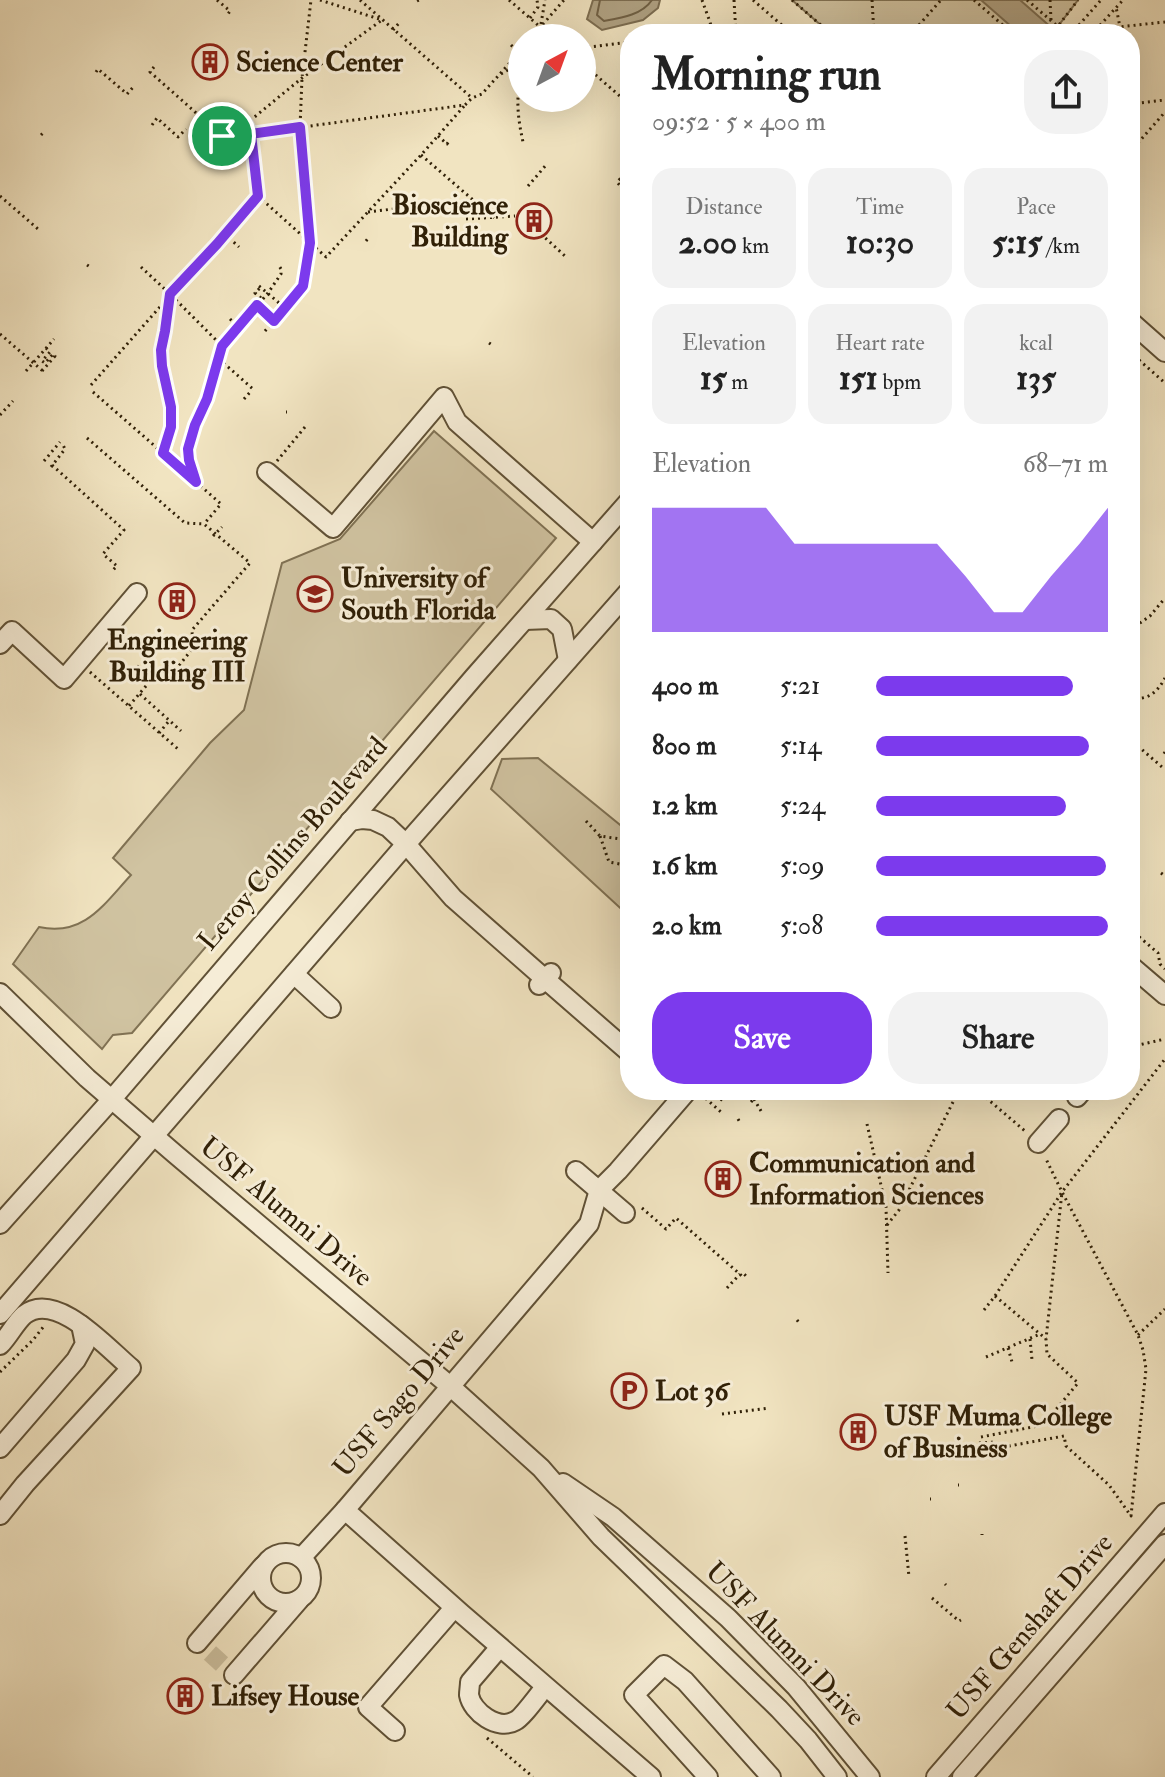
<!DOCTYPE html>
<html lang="en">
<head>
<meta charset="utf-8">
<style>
	:root { --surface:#fff; --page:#f2f2f2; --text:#222; --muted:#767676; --accent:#7c3aed }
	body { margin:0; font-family:"IM FELL Double Pica",serif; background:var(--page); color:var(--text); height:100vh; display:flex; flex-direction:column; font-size:30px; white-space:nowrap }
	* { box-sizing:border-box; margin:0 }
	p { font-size:26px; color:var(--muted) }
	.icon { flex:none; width:44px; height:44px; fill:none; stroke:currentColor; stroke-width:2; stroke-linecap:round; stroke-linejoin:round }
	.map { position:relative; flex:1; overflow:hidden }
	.sheet { position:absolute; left:620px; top:24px; width:520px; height:1076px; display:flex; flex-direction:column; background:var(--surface); border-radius:32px; box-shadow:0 8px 32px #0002 }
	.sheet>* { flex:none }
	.needle { width:52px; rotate:41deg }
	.controls { position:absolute; left:508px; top:24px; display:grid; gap:16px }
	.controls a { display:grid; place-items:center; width:88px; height:88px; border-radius:50%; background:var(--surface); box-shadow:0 8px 32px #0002; font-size:40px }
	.pin { position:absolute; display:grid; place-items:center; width:68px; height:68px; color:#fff; margin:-34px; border:4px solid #fff; border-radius:50%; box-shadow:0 2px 8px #0007 }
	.round { display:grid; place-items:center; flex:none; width:84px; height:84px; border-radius:32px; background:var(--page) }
	.headline { display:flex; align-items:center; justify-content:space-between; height:136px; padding:0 32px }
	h1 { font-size:44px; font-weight:700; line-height:60px }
	.stats { display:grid; grid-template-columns:repeat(3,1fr); gap:12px; height:136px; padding:8px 32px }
	.stats div { display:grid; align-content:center; border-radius:20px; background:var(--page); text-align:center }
	.stats b { font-size:34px; font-weight:700 }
	.stats small { font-size:22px; font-weight:400 }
	.stats p { font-size:22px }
	.chart { height:224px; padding:16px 32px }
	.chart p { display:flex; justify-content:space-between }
	.chart svg { width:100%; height:144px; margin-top:8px; fill:var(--accent); opacity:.7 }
	.button { display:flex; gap:16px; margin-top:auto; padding:16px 32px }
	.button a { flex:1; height:92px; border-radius:32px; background:var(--accent); color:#fff; font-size:32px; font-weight:700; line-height:92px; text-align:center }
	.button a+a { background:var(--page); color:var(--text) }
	ul { padding:0 32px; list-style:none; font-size:26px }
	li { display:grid; grid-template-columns:128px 96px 1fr; align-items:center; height:60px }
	li i { height:20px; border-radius:10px; background:var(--accent) }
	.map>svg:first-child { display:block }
	.green { fill:#d0c3a1; stroke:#807254; stroke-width:2 }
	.water { fill:#afa182; stroke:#7c6d51; stroke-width:2 }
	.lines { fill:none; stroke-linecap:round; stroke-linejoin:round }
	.shore { stroke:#706044; stroke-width:2 }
	.minor-tunnel { stroke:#cabd9c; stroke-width:18; stroke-dasharray:18 9; stroke-linecap:butt }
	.minor-casing { stroke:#605136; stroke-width:22 }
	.path { stroke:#302007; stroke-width:3; stroke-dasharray:2 4; stroke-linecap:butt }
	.minor { stroke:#f6edd7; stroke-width:18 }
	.route-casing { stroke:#fff; stroke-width:16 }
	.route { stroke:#7c3aed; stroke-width:10 }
	.labels { text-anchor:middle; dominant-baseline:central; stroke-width:6; stroke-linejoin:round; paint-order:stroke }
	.poi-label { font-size:28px; font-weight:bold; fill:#302007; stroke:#f6edd7; text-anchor:start }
	.street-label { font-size:28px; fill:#302007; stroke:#f6edd7 }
</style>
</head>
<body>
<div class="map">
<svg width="1165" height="1777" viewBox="0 0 1165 1777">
	<rect width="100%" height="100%" fill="#f1e4c1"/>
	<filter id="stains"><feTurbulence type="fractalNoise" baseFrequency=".0025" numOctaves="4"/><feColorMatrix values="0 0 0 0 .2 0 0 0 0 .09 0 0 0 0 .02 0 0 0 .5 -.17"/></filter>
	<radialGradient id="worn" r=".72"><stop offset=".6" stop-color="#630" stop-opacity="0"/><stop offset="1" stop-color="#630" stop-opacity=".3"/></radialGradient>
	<g class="green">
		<path d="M792 0H1078L1052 34H831Z"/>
		<path d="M434 431 556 538 132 1033 113 1035 102 1049 13 964 39 927C84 937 104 904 131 875L113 858 210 743 244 710 282 563 340 539Z"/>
		<path d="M538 758 630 833V917L491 789 502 759Z"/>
	</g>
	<g class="water">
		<path d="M593 0H660L658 8 643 20 602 30 587 19Z"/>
		<path d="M981 0H1020L1053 29 1013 28Z"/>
	</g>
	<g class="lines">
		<path class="shore" d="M600 0 597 15 604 21C621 18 642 15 652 0"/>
		<path class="minor-tunnel" d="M210 1653 222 1664"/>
		<defs>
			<g id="minor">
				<path d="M1130 321 1165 352"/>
				<path d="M267 472 333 528 444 397 457 422 593 542"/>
				<path d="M525 620 551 619 562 629 568 660"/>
				<path d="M0 644 12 631 64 679 137 593"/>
				<path d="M350 821 362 819 373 820 388 827 406 844 453 898 545 979 551 973"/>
				<path d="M1130 965 1165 995"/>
				<path d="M294 974 331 1008"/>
				<path d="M539 985 545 979 630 1053"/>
				<path d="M0 993 87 1078 175 1154 450 1386 541 1468 601 1537 779 1709 808 1740 837 1777"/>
				<path d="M1077 1097 1083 1090"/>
				<path d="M1038 1143 1059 1119"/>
				<path d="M576 1171 625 1213"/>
				<path d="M0 1224 112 1099 474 677 630 500"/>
				<path d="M0 1314 406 844 630 590"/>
				<path d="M0 1345C9 1336 15 1323 24 1315 56 1289 108 1349 131 1368L25 1484 0 1515"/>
				<path d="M0 1448 76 1360 85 1344 81 1325"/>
				<path d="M563 1483 613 1517 728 1618 796 1687 870 1777"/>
				<circle cx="286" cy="1578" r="25"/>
				<path d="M301 1558 345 1510"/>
				<path d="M197 1643 263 1566"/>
				<path d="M500 1647 470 1682C470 1686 469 1691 469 1695 472 1712 498 1731 515 1721 522 1718 539 1694 545 1687"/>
				<path d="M234 1675 299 1600"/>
				<path d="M395 1731 368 1707 454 1608"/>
				<path d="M651 1777 462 1614 345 1510 589 1224 599 1190 618 1171 688 1090"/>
				<path d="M708 1777 634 1695 664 1665 685 1681 771 1777"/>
				<path d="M936 1777 1165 1513"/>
				<path d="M962 1777 1165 1544"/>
			</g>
		</defs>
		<use href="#minor" class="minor-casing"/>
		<g class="path">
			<path d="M217 0 230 11 228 14"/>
			<path d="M320 0 379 19"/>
			<path d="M360 0 471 97"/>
			<path d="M509 0 553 38"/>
			<path d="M702 0 710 22 713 34"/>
			<path d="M734 0 736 34"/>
			<path d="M753 0 792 34"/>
			<path d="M792 0 831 34"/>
			<path d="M872 0 874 34"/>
			<path d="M974 0 1013 34"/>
			<path d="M1027 0 1063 31"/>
			<path d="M1050 0 1051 20"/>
			<path d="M417 1 419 0"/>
			<path d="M530 18 538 7 537 0"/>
			<path d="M541 24 545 0"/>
			<path d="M393 30 399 23"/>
			<path d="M911 34 941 0"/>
			<path d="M1026 34H1053L1165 22"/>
			<path d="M1052 34 1078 0"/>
			<path d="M1071 34 1101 0"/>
			<path d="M1092 34 1123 0"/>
			<path d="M1116 34 1120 27 1116 7"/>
			<path d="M531 38 564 0"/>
			<path d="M511 45 522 55"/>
			<path d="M582 48 630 42"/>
			<path d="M582 63 630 105"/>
			<path d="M154 67 150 72 222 136 251 134 465 105 472 98 482 94 522 49"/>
			<path d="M96 72 98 69 127 94 135 85"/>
			<path d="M501 74 522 62"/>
			<path d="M522 74C515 97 518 119 523 142"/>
			<path d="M1130 104 1165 100"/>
			<path d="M231 111 246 124"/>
			<path d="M152 125 157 118 178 137 186 129"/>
			<path d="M41 135 45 131"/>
			<path d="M222 136 238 117"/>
			<path d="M438 136 447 144 449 141"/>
			<path d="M1130 152 1165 112"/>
			<path d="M421 155 494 218"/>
			<path d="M528 186 547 164"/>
			<path d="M630 186 620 179 617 182 630 197"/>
			<path d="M258 195 251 134 246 124 302 78 382 20"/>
			<path d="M0 196 38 229"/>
			<path d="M368 212 435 204 475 202"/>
			<path d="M466 219 515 216"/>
			<path d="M225 234 239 247"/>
			<path d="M541 234 565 256"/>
			<path d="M366 241 369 237"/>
			<path d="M87 265 90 267"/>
			<path d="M141 267 170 294 222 346"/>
			<path d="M259 286 285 308"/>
			<path d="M261 298 255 293 261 287"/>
			<path d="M257 305 274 321"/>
			<path d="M230 319 243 331"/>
			<path d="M265 331 303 286 310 243 300 127 302 78 311 0"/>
			<path d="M623 332 630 327"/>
			<path d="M0 334 44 372"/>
			<path d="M489 343 492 345"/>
			<path d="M1130 352 1165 383"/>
			<path d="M219 359 253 389 252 390"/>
			<path d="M26 371 54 339"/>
			<path d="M42 371 55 356 53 354 45 363 42 361 50 352 46 348"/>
			<path d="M91 385 258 196 326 257 421 155 465 105"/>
			<path d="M93 392 196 482 189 460 188 449 195 425 207 399 222 346 268 293 281 274V269L278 264"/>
			<path d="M244 399 252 390"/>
			<path d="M286 412H287"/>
			<path d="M0 415 13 401"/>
			<path d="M87 438 185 523 204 524 250 563 192 630 193 648 177 668 153 678 127 708"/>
			<path d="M163 453 171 427V407L162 366 161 350 170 296"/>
			<path d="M44 461 60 442"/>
			<path d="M277 461 305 427"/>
			<path d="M52 465 124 530 103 554 117 566 112 571"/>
			<path d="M51 467 65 449 62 443"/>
			<path d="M196 482 221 504 204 524"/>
			<path d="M213 536 222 527"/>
			<path d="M1130 630 1150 616 1165 598"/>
			<path d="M137 666 153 678"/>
			<path d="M90 672 178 749"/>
			<path d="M140 694 181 731"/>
			<path d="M1130 697C1146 702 1158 692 1165 678"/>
			<path d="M1130 731 1131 740 1162 767"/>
			<path d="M159 733 169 721"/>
			<path d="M1165 752 1164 754 1165 755"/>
			<path d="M586 821 600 836 627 840 630 848"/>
			<path d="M600 836 609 862 630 866"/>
			<path d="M1161 873 1165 876"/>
			<path d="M1130 929 1158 953 1160 964 1165 969"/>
			<path d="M1130 1018 1138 996"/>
			<path d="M1130 1047 1165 1039"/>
			<path d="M711 1090 704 1097 721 1112"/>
			<path d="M840 1090H841"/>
			<path d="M977 1090 1025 1131"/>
			<path d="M712 1091 724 1102"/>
			<path d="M883 1092 896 1090"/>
			<path d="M745 1098 752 1090"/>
			<path d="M754 1099 761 1111"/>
			<path d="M751 1102 762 1090"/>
			<path d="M738 1119 741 1124"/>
			<path d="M867 1124 886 1207 888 1273"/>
			<path d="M642 1208 666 1229 676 1218 742 1276 744 1274 746 1276"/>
			<path d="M887 1225 899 1210 959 1090"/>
			<path d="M727 1288 740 1274"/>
			<path d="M995 1296 1046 1339"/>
			<path d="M984 1310 995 1296 1062 1192 1165 1059"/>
			<path d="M797 1320 800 1324"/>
			<path d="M1138 1335 1165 1309"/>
			<path d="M1030 1339 1032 1360"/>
			<path d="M1008 1348 1012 1362"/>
			<path d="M986 1357 1040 1334"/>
			<path d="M0 1372 33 1340 44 1326"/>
			<path d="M722 1414 769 1408"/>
			<path d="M981 1437 1043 1425 1078 1383 1047 1354 1046 1339 1062 1192"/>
			<path d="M979 1443 996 1442"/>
			<path d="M973 1450 998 1448 1064 1436 1066 1446 1109 1485 1131 1516 1146 1369 1143 1350 1138 1335 1062 1192 1046 1159"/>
			<path d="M958 1485H959"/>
			<path d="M930 1499H931"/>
			<path d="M982 1535V1534"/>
			<path d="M905 1536 909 1577"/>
			<path d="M945 1584 946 1585"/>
			<path d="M932 1598 959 1621 961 1620"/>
			<path d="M487 1738 533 1777"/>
		</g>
		<use href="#minor" class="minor"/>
	</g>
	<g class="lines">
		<defs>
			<path id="route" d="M222 136 251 134 258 196 217 244 170 294 165 331 161 350 162 366 171 407V427L163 453 196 482 189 460 188 449 195 425 207 399 222 346 257 305 274 321 303 286 310 243 300 127 251 134 246 124 238 117 222 136"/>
		</defs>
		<use href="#route" class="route-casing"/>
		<use href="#route" class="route"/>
	</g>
	<defs>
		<symbol id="building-ring" viewBox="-11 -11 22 22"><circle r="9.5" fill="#f6edd7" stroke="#8f2418" stroke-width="1.5"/><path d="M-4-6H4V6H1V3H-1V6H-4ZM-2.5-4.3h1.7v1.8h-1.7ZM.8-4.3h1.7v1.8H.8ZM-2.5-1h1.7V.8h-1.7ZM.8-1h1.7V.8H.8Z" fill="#8f2418"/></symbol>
		<symbol id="university-ring" viewBox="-11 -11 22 22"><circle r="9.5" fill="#f6edd7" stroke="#8f2418" stroke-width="1.5"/><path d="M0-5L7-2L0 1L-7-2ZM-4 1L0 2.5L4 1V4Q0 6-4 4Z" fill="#8f2418"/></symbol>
		<symbol id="parking-ring" viewBox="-11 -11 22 22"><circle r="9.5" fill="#f6edd7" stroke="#8f2418" stroke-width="1.5"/><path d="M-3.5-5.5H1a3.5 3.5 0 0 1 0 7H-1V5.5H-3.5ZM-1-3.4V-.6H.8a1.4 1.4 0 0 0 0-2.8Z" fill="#8f2418"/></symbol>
	</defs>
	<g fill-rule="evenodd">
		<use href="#building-ring" x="190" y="42" width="40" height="40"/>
		<use href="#building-ring" x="514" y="201" width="40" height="40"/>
		<use href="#university-ring" x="295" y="574" width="40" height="40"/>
		<use href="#building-ring" x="157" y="581" width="40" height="40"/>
		<use href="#building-ring" x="703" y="1159" width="40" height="40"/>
		<use href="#parking-ring" x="609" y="1371" width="40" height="40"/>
		<use href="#building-ring" x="838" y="1412" width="40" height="40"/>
		<use href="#building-ring" x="165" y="1676" width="40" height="40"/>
	</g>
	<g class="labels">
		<g class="poi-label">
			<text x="236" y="62">Science Center</text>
			<text x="508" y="205" text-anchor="end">Bioscience<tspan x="508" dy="32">Building</tspan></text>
			<text x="341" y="578">University of<tspan x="341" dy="32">South Florida</tspan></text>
			<text x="177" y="640" text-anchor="middle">Engineering<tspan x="177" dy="32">Building III</tspan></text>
			<text x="749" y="1163">Communication and<tspan x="749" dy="32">Information Sciences</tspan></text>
			<text x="655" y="1391">Lot 36</text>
			<text x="884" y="1416">USF Muma College<tspan x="884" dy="32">of Business</tspan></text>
			<text x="211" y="1696">Lifsey House</text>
		</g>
		<g class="street-label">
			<text transform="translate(293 844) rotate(-49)">Leroy Collins Boulevard</text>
			<text transform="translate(286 1212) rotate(40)">USF Alumni Drive</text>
			<text transform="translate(399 1402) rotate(-50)">USF Sago Drive</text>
			<text transform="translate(1030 1627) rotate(-49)">USF Genshaft Drive</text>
			<text transform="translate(785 1644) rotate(46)">USF Alumni Drive</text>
		</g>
	</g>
	<rect width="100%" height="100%" filter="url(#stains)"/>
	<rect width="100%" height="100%" fill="url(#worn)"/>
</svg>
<div class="controls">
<a><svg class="needle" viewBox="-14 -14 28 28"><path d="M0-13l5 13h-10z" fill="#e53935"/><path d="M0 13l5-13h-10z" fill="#767676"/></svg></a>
</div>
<div class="pin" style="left:222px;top:136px;background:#1e9e55"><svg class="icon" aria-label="arrive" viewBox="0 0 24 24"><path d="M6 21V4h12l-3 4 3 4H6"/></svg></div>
<section class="sheet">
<div class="headline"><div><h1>Morning run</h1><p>09:52 · 5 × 400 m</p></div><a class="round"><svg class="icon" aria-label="share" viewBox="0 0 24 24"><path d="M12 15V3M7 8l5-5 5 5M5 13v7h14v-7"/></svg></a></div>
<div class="stats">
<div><p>Distance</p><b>2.00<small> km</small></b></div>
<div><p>Time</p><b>10:30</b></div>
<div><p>Pace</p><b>5:15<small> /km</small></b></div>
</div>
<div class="stats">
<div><p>Elevation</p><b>15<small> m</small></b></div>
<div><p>Heart rate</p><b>151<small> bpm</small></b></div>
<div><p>kcal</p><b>135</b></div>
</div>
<div class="chart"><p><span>Elevation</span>68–71 m</p>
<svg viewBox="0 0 160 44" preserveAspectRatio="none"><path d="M0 44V6L10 6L20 6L30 6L40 6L50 17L60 17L70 17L80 17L90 17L100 17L110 27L120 38L130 38L140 27L150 17L160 6V44z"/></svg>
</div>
<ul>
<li><b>400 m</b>5:21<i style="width:85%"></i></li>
<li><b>800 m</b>5:14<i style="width:92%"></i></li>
<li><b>1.2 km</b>5:24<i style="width:82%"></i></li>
<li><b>1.6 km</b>5:09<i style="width:99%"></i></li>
<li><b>2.0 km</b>5:08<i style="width:100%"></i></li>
</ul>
<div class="button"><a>Save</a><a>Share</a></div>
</section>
</div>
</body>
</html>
